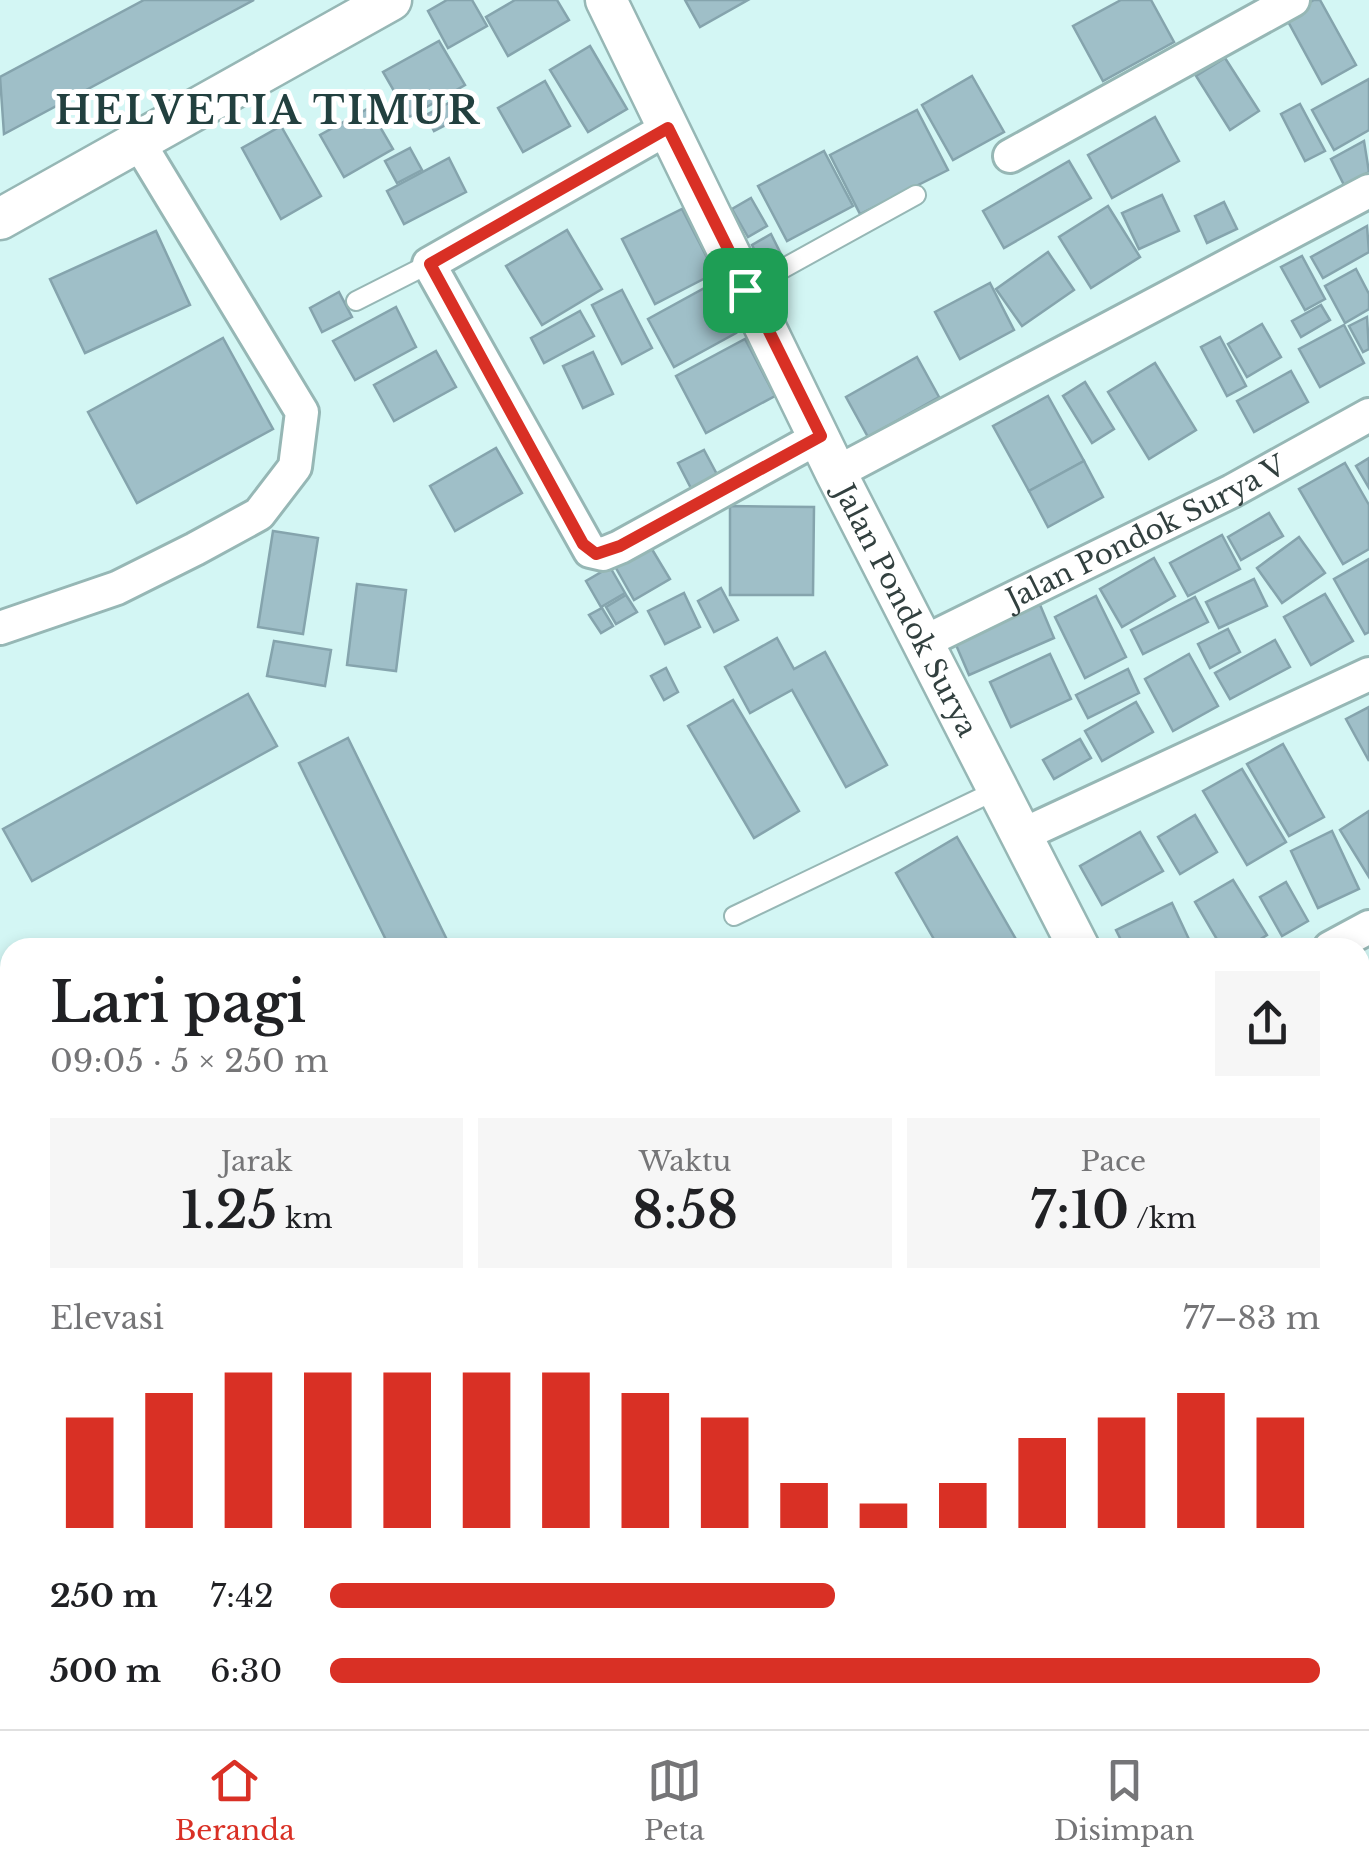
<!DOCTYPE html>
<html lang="id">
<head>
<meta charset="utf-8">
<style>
	:root { --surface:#fff; --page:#f6f6f6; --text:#202124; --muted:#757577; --line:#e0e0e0; --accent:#d93025 }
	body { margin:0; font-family:"Libre Baskerville",serif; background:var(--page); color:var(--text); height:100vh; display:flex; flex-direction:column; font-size:38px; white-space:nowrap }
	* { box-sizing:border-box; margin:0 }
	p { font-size:32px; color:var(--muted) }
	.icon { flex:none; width:55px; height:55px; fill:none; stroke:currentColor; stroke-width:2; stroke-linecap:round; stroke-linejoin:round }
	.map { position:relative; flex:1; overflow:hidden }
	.details { position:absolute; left:0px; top:938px; width:1370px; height:792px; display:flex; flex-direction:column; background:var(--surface); border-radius:30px 30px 0 0; box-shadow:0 5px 15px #0003 }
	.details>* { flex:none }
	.pin { position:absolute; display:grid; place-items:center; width:85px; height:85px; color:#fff; margin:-42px; border-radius:20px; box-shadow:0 5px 15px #0006 }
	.round { display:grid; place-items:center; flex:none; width:105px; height:105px; border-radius:0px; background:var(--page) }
	.headline { display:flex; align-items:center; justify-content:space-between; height:170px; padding:0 50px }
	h1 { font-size:55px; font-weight:600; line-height:75px }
	.metrics { display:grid; grid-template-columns:repeat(3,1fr); gap:15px; height:170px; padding:10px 50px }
	.metrics div { display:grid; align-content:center; border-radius:0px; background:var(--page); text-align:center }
	.metrics b { font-size:50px; font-weight:600 }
	.metrics small { font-size:28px; font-weight:400 }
	.metrics p { font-size:28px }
	.chart { height:280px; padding:20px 50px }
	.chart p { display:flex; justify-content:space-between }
	.chart svg { width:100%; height:180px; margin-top:10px; stroke:var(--accent); stroke-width:6 }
	ul { padding:0 50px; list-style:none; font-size:32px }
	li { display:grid; grid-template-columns:160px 120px 1fr; align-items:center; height:75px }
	li i { height:25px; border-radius:12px; background:var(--accent) }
	.tabs { display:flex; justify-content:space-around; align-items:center; height:140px; border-top:2px solid var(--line); background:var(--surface); font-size:28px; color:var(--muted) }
	.tabs a { display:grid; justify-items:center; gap:5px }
	.tabs .current { color:var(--accent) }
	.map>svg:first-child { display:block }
	.building { fill:#9fbfc8; stroke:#85a4ad; stroke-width:2.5 }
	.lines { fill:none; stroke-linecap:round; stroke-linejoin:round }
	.service-casing { stroke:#96b7b5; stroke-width:22 }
	.minor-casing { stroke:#96b7b5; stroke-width:38 }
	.tertiary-casing { stroke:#96b7b5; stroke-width:45 }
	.service { stroke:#fff; stroke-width:18 }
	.minor { stroke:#fff; stroke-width:32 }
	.tertiary { stroke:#fff; stroke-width:40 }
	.route-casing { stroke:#fff; stroke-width:20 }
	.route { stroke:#d93025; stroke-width:12 }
	.labels { text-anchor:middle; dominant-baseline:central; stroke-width:10; stroke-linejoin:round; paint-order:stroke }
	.street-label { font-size:28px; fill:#32403f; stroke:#fff }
	.district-label { font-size:38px; font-weight:bold; letter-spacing:2.5px; fill:#22403f; stroke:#fff }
</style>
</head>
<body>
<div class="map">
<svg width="1369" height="1729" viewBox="0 0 1369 1729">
	<rect width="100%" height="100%" fill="#d3f6f4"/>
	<g class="building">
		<path d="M144 0H254L4 134 0 77Z"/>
		<path d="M447 0H472L487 26 448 48 428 11Z"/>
		<path d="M515 0H557L569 20 508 56 486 17Z"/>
		<path d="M685 0H748L700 27Z"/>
		<path d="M1121 0H1151L1174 42 1103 81 1073 26Z"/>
		<path d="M1314 0H1320L1356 65 1322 84 1285 16Z"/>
		<path d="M439 41 465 85 409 117 383 72Z"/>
		<path d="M590 46 627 109 588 132 550 70Z"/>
		<path d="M1225 58 1259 111 1230 130 1196 76Z"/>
		<path d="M972 76 1004 132 953 160 922 105Z"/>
		<path d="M1369 79V130L1334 150 1312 110Z"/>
		<path d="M545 81 570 126 523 152 498 108Z"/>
		<path d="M462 96 471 112 434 131 426 115Z"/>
		<path d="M1300 104 1325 151 1305 161 1281 114Z"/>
		<path d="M369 108 393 149 344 177 320 135Z"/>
		<path d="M917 110 948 170 860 214 830 155Z"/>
		<path d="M1155 117 1179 161 1112 198 1088 155Z"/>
		<path d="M281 126 321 196 281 219 242 148Z"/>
		<path d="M1364 141 1369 172 1344 185 1331 159Z"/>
		<path d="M410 148 422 170 397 183 385 161Z"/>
		<path d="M824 151 853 206 787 241 758 186Z"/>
		<path d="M449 158 466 192 404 224 387 191Z"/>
		<path d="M1069 161 1091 198 1004 248 983 211Z"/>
		<path d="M1162 195 1179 231 1139 249 1122 213Z"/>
		<path d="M751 198 767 226 748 237 732 209Z"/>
		<path d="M1224 202 1237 229 1207 243 1195 216Z"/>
		<path d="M1108 206 1140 257 1091 288 1059 237Z"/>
		<path d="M682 209 715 273 655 304 622 239Z"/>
		<path d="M1367 226 1369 252 1323 278 1311 257Z"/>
		<path d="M567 230 602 289 542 325 506 266Z"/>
		<path d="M156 231 190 305 85 353 50 279Z"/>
		<path d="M771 234 783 258 764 268 752 245Z"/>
		<path d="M1048 252 1074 290 1022 326 996 289Z"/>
		<path d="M1302 256 1325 299 1305 310 1281 267Z"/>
		<path d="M1356 269 1369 294V309L1345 323 1325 286Z"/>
		<path d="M990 283 1014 330 960 359 935 312Z"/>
		<path d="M710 285 736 333 674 367 648 319Z"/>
		<path d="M622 290 652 348 622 364 592 305Z"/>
		<path d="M339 292 352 317 322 332 310 308Z"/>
		<path d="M1321 305 1330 320 1301 337 1292 321Z"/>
		<path d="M396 307 416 347 355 380 333 341Z"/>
		<path d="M580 311 594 336 544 363 531 338Z"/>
		<path d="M1367 317 1369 349 1363 352 1349 326Z"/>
		<path d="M1262 324 1281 357 1247 377 1228 344Z"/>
		<path d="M1344 325 1364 363 1320 387 1299 349Z"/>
		<path d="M1220 337 1246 386 1227 396 1201 347Z"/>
		<path d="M223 338 273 429 137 503 88 412Z"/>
		<path d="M745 339 775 396 706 433 676 376Z"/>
		<path d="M436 351 456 387 394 421 374 385Z"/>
		<path d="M593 352 613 394 583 408 563 366Z"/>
		<path d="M917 357 939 397 868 437 846 397Z"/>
		<path d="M1155 363 1196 430 1149 459 1108 392Z"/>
		<path d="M1291 371 1308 402 1254 432 1237 401Z"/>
		<path d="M1085 382 1114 429 1092 443 1063 396Z"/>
		<path d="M1048 396 1084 461 1029 491 993 426Z"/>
		<path d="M496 448 522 493 455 531 430 486Z"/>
		<path d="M704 450 720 480 694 494 678 463Z"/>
		<path d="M1369 458V488L1356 466Z"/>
		<path d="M1084 461 1103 497 1048 527 1029 491Z"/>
		<path d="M1345 463 1369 505V549L1343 564 1299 489Z"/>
		<path d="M730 506 814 507 813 595H730Z"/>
		<path d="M1269 513 1283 536 1241 560 1228 537Z"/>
		<path d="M273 531 318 538 303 634 258 627Z"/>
		<path d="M1222 535 1240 569 1188 596 1170 563Z"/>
		<path d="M1299 537 1325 573 1282 603 1257 568Z"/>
		<path d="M647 541 670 579 634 600 612 561Z"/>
		<path d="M1154 558 1175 596 1122 627 1100 589Z"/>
		<path d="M1369 559V632L1365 634 1334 579Z"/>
		<path d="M610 567 625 593 601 607 586 581Z"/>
		<path d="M1254 579 1267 606 1219 628 1206 602Z"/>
		<path d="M357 584 406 590 396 671 347 665Z"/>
		<path d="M721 588 738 620 714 632 698 601Z"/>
		<path d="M684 593 700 627 665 644 648 611Z"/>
		<path d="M1325 594 1353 641 1311 665 1284 617Z"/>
		<path d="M626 595 637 612 616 624 606 607Z"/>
		<path d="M1096 596 1126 657 1085 678 1055 617Z"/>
		<path d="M1195 597 1208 622 1143 654 1131 630Z"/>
		<path d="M1038 600 1054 638 969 675 953 638Z"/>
		<path d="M602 608 613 626 601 633 589 615Z"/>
		<path d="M1228 629 1240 652 1210 668 1198 644Z"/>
		<path d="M777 638 794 669 825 652 887 765 846 787 792 690 750 713 725 667Z"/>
		<path d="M1275 640 1290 667 1230 699 1215 673Z"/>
		<path d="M274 641 331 650 325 686 267 676Z"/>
		<path d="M1050 654 1071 699 1011 727 990 682Z"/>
		<path d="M1189 654 1218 706 1173 731 1145 679Z"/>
		<path d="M666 668 678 692 664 700 651 676Z"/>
		<path d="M1128 669 1139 693 1088 718 1076 695Z"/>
		<path d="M248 694 277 746 32 881 3 829Z"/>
		<path d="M733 700 799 811 754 838 688 726Z"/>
		<path d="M1136 702 1153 732 1102 761 1085 731Z"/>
		<path d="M1369 707V761L1346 719Z"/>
		<path d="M348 738 451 948H390L299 763Z"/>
		<path d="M1080 739 1091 758 1054 779 1043 760Z"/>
		<path d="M1283 744 1324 817 1289 836 1247 764Z"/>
		<path d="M1242 769 1286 842 1247 865 1203 791Z"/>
		<path d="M1369 811V877L1340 830Z"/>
		<path d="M1195 815 1217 852 1180 874 1158 837Z"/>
		<path d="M1332 831 1359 889 1318 908 1291 851Z"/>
		<path d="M1140 832 1163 871 1102 905 1080 866Z"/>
		<path d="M957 837 1021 948H939L896 873Z"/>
		<path d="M1233 880 1267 935 1246 948H1222L1195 902Z"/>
		<path d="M1286 882 1308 921 1282 936 1260 897Z"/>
		<path d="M1172 903 1193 948H1125L1116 930Z"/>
		<path d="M1369 980V1040L1360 1045V985Z"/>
		<path d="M1369 1061V1115L1360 1099V1067Z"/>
		<path d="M1369 1293V1362L1360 1367V1299Z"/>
		<path d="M1369 1366V1398L1367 1399 1360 1387V1372Z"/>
		<path d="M0 1414 10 1432V1479L0 1462Z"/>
		<path d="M1369 1466V1533L1360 1520V1472Z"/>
		<path d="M10 1518V1583L0 1589V1523Z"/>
		<path d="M1360 1583 1369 1597V1654L1360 1660Z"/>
		<path d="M0 1677 10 1696V1720H23L28 1729H0Z"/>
		<path d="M141 1720H173L179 1729H126Z"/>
		<path d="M830 1720H912L915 1726 835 1729Z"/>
		<path d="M992 1720H1062L1046 1729H997Z"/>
		<path d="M1086 1720H1133L1137 1729H1070Z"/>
		<path d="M1144 1720H1212L1217 1729H1150Z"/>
	</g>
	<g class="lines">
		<defs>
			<g id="service">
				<path d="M746 289 916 195"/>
				<path d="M356 301 429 264"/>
				<path d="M734 916 999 789"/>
			</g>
			<g id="minor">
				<path d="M668 128 429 264 590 551 603 554 620 547 821 436"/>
				<path d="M1010 156 1293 0"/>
				<path d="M836 473 1369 191"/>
				<path d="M0 628 117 588 195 549 259 514 295 467 302 412 139 143"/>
				<path id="s1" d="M922 643 1232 491 1369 415"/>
				<path d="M1022 835 1369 674"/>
				<path d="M1330 948 1369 927"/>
				<path d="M1360 1186 1369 1181"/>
				<path d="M1360 1443 1369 1439"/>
				<path d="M85 1729 103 1720"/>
				<path d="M1340 1729 1358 1720"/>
			</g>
			<g id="tertiary">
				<path id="s2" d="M606 0 836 473 1079 948"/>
				<path d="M0 219 391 0"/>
				<path d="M931 1720 934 1729"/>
			</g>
		</defs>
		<use href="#service" class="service-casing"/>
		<use href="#minor" class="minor-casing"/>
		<use href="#tertiary" class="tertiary-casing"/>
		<use href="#service" class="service"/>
		<use href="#minor" class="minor"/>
		<use href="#tertiary" class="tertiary"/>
	</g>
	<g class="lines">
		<defs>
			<path id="route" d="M668 128 821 436 620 546 596 554 583 544 430 264Z"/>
		</defs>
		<use href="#route" class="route-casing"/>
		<use href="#route" class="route"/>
	</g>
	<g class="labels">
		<g class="street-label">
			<text stroke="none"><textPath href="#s1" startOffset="250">Jalan Pondok Surya V</textPath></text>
			<text stroke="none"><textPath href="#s2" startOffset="680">Jalan Pondok Surya</textPath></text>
		</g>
		<g class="district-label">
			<text x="268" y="110">HELVETIA TIMUR</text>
		</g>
	</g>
</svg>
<div class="pin" style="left:745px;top:290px;background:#1e9e55"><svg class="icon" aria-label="arrive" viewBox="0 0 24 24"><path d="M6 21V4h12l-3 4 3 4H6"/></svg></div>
<section class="details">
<div class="headline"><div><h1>Lari pagi</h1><p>09:05 · 5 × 250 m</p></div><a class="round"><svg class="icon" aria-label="share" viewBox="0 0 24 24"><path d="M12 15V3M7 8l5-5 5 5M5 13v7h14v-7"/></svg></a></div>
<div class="metrics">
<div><p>Jarak</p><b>1.25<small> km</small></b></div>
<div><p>Waktu</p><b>8:58</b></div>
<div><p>Pace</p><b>7:10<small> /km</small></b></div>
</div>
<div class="chart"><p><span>Elevasi</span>77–83 m</p>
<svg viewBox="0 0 160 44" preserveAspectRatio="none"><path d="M5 44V17M15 44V11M25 44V6M35 44V6M45 44V6M55 44V6M65 44V6M75 44V11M85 44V17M95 44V33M105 44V38M115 44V33M125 44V22M135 44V17M145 44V11M155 44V17"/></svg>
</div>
<ul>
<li><b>250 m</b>7:42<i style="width:51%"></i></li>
<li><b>500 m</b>6:30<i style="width:100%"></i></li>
</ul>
</section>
</div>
<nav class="tabs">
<a class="current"><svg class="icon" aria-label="home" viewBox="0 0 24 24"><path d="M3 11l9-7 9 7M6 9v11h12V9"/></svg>Beranda</a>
<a><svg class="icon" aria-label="map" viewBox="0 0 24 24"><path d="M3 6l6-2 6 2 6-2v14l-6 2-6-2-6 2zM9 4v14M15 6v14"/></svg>Peta</a>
<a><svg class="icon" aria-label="saved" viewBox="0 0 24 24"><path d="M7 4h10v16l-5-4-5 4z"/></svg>Disimpan</a>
</nav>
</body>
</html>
